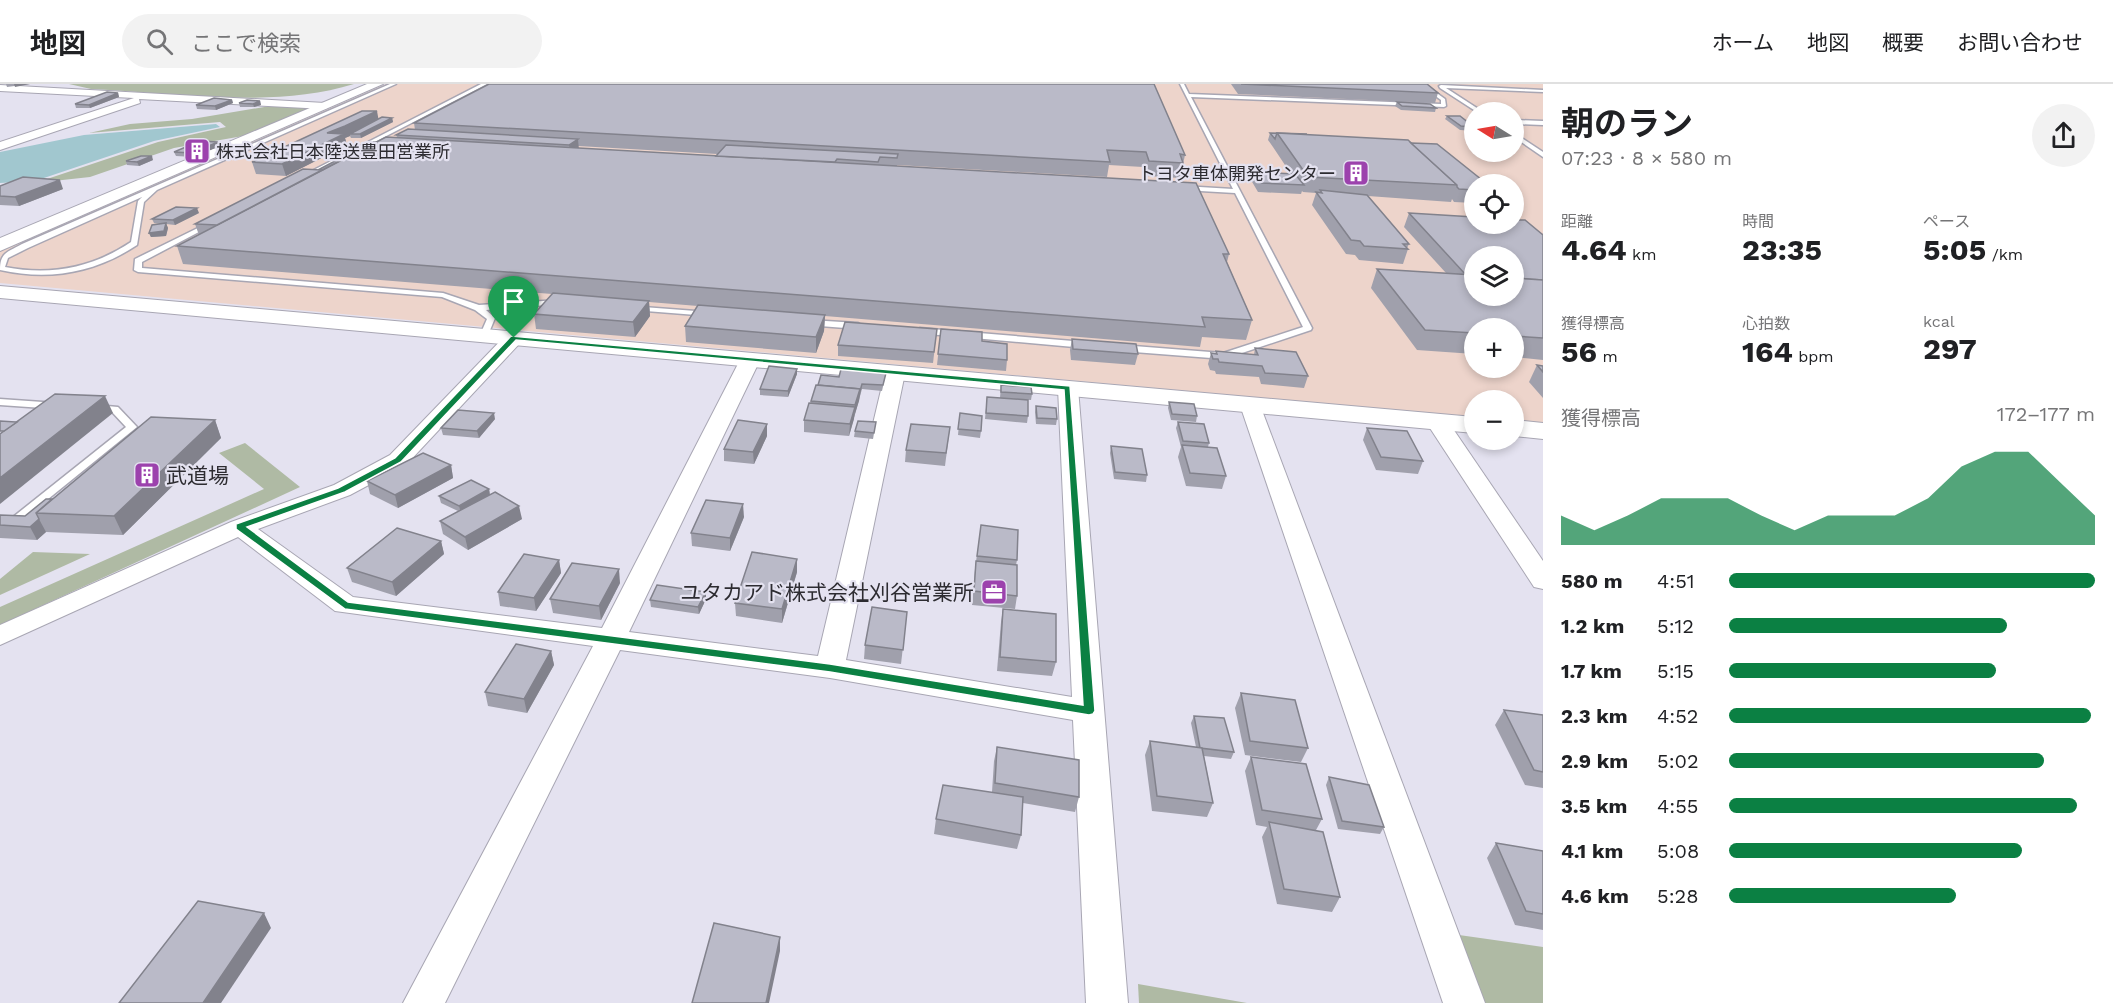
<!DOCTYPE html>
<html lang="ja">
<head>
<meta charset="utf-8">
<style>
	:root { --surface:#fff; --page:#f2f2f2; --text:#202124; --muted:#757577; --line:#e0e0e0; --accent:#0b8043 }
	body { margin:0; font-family:"Work Sans","Noto Sans JP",sans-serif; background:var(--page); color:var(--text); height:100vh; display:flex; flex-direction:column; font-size:22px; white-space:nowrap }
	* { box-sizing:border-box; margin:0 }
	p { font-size:20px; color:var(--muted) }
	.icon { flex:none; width:33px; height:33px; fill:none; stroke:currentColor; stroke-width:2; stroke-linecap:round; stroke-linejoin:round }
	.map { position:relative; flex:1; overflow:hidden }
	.drawer { display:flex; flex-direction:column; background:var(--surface); width:570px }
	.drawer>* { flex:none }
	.needle { width:39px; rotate:281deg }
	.buttons { position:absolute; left:1464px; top:18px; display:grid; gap:12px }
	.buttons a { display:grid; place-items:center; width:60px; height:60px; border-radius:50%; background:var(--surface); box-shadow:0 3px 9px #0003; font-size:30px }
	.pin { position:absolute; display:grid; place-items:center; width:51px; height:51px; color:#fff; margin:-62px -26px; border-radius:50% 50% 50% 0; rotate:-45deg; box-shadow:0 0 6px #0007 }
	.pin .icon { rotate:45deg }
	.round { display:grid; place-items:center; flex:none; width:63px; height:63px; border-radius:32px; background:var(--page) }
	.headline { display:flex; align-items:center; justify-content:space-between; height:102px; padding:0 18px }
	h1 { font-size:33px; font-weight:700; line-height:45px }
	.stats { display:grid; grid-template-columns:repeat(3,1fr); gap:9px; height:102px; padding:6px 18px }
	.stats div { display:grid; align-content:center }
	.stats b { font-size:30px; font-weight:700 }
	.stats small { font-size:16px; font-weight:400 }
	.stats p { font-size:16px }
	.chart { height:168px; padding:12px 18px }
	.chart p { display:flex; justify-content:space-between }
	.chart svg { width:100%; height:108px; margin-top:6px; fill:var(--accent); opacity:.7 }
	ul { padding:0 18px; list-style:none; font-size:20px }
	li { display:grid; grid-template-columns:96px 72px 1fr; align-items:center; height:45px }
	li i { height:15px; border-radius:8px; background:var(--accent) }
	header { display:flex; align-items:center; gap:36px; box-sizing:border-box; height:84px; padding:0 30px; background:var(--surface); border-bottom:2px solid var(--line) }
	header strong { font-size:28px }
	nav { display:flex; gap:33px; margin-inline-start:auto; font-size:21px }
	.search { width:420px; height:54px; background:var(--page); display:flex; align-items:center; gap:15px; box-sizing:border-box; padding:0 21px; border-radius:33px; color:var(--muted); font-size:22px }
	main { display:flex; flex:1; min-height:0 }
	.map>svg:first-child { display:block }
	.industrial { fill:#edd4cb; fill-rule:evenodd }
	.green { fill:#afbaa4 }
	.water { fill:#a1c7cf }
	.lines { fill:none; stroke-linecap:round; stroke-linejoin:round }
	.service-casing { stroke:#a8a6b3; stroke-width:3 }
	.minor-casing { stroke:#a8a6b3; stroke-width:2 }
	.tertiary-casing { stroke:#a8a6b3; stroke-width:2 }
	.service { fill:#fff; fill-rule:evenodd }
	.minor { fill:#fff; fill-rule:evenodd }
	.tertiary { fill:#fff; fill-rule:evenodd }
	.wall { fill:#a0a0ac; fill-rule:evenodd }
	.shaded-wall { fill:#82828c }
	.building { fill:#babac8; stroke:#82828c; stroke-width:1.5 }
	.route { fill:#0b8043; stroke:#fff; stroke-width:1.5; fill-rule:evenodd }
	.labels { text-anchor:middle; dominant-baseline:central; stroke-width:4.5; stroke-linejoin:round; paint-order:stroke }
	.far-poi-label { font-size:18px; fill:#2d2c31; stroke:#e4e2f0; text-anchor:start }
	.poi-label { font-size:21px; fill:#2d2c31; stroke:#e4e2f0; text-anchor:start }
</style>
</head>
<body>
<header>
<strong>地図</strong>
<div class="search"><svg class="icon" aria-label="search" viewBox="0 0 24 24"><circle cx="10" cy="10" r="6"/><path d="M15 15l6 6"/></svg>ここで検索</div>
<nav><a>ホーム</a><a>地図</a><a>概要</a><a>お問い合わせ</a></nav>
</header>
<main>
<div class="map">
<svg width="1543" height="919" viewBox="0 0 1543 919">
	<rect width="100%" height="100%" fill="#e4e2f0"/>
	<path class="industrial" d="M386 0H1543V340L1514 337V316H1474V333L0 199V167ZM1474 28H1514V68H1474ZM1474 100H1514V140H1474ZM1474 172H1514V212H1474ZM1474 244H1514V284H1474Z"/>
	<g class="green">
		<path d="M69 0H354C273 25 174 9 91 5Z"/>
		<path d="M276 21 317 23 249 51 174 64 90 93 35 99 158 58 226 43 220 38 89 49 130 40 192 35Z"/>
		<path d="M245 359 300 403 0 541V523L264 405 219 369Z"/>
		<path d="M33 468 90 470 0 511V495Z"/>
		<path d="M1459 851 1543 863V919H1484Z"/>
		<path d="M1138 900 1247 919H1139Z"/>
	</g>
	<path class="water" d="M216 40 220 43 154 57 35 97 0 99V68L84 51Z"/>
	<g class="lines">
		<defs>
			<g id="service">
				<path d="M390 0H396L157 106 144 118 137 161C95 189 49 197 0 186 0 168 8 168 22 160ZM142 113 138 117 131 158C92 184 51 192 5 183L8 174 28 164Z"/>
				<path d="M481 0H487L305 94 300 93Z"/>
				<path d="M1180 0H1184L1189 10 1441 20V16L1419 0H1424L1445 15 1446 22 1444 23 1191 13 1312 244 1311 246 1224 275 1121 267 1117 264 1121 261 1223 269 1303 243 1235 109 1183 106 1180 104 1183 102 1233 105Z"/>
				<path d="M1441 1 1543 6V8L1446 4 1483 28H1477L1440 4 1439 2Z"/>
				<path d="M1514 36 1543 37V41L1514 40Z"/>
				<path d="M1514 49 1543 68V73L1514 53Z"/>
				<path d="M212 137 214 138V140L142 178V184L443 209 479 221 559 216 563 218 559 220 486 226 495 234 488 251 484 254 480 251 487 235 475 226 442 213 138 188 134 186 135 175Z"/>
				<path d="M630 222 709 228 713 230 709 232 633 226H630Z"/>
				<path d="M810 236 858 239 862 242 858 245 807 241 806 239Z"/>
				<path d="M920 244 1085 258 1089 261 1085 264 917 249 916 247Z"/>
				<path d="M0 315 57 319 62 322 57 325 0 321Z"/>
				<path d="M96 321 118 323 137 343 16 441H8L6 439 8 437 126 343 112 328 93 326 91 324Z"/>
			</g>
			<g id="minor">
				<path d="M0 1 325 19 330 22 325 25 139 15 140 19 0 66V58L134 14 0 7Z"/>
				<path d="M514 248 521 250 523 254 521 258 406 381 350 411 258 445 353 513 602 544 740 276 743 272H757L760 276 629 548 818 572 885 289 888 285H902L905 289 846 576 1072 613 1058 304 1061 300H1075L1078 304 1128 919H1086L1073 636 830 594 620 566 445 919H403L593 562 335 527 238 453 0 561V541L231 438 334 401 390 371 507 250Z"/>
				<path d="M1250 315 1257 317 1260 321 1485 919H1443L1240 321 1243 317Z"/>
				<path d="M1437 332 1445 333 1543 477V505L1534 503 1426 338 1429 333Z"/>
			</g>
			<g id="tertiary">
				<path d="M367 0H383L0 167V154Z"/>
				<path d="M0 202 1474 333V349L0 214Z"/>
				<path d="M1514 336 1543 339V355L1514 352Z"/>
			</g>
		</defs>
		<use href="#service" class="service-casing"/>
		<use href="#minor" class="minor-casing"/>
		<use href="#tertiary" class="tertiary-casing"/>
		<use href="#service" class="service"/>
		<use href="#minor" class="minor"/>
		<use href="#tertiary" class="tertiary"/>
	</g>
	<g class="wall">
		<path d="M6 0H30L7 3Z"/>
		<path d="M489 0 1185 71 1180 94 1146 92 1143 83 1109 81 1107 93 897 81V82L1229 170 1227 178 1252 236 1246 256 1202 253 1200 263 825 232 824 247 816 269 686 258 685 242 698 222 649 218 650 232 635 253 536 245 534 230 552 210 183 180 177 162 199 151 195 140 318 86 376 58 397 53 396 51 415 46 414 39ZM578 62 717 70 716 72 578 64Z"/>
		<path d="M1231 0H1427L1438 9 1435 19 1238 10Z"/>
		<path d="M118 9 119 13 90 24H76L75 20Z"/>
		<path d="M232 16 233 19 216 26 197 25 196 21Z"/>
		<path d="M260 17 261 21 254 23H240L239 19Z"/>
		<path d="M1397 18 1436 24 1435 28 1401 26 1395 22Z"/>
		<path d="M1447 32 1474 42V47L1460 46 1445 35Z"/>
		<path d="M392 34 393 38 361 54H351L350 52 345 54 347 61 286 92 256 90 252 78Z"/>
		<path d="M1270 49 1411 59 1474 100V119L1454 118 1452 115 1451 118 1368 112 1409 160 1407 164 1408 165 1403 180 1359 176 1355 171 1346 170 1312 121 1316 109 1303 108 1302 107 1301 110 1258 108 1251 96 1253 88 1291 90 1273 63 1268 56Z"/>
		<path d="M220 62 194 73 176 72 174 68Z"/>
		<path d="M153 76 139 82 127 81 126 77Z"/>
		<path d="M0 102 63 105 19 122 0 121Z"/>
		<path d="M199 129 175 141 166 140 168 144 166 152 151 153 149 149 161 140 154 139 152 135Z"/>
		<path d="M1409 129 1542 151 1543 149V276L1514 273V244H1474V270L1417 266 1371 204 1377 185 1446 189 1404 143Z"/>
		<path d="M937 245 933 279 838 272V261Z"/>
		<path d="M941 245 982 257 1007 276 1006 287 937 281Z"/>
		<path d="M1072 255 1138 270 1135 281 1071 276 1070 266Z"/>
		<path d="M1255 264 1308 292 1304 304 1261 300 1259 293 1216 290 1215 287 1210 286 1208 280 1211 269H1216V267L1254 271Z"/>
		<path d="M1537 281 1543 282V314L1529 298Z"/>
		<path d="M797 285V290L788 313 760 311V305Z"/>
		<path d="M886 289 882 307 862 305 849 352 804 348V336L811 317 818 301 839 293Z"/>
		<path d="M1001 301 1032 310 1031 316 1000 314Z"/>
		<path d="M987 313 1028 332 1027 339 985 335Z"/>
		<path d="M1169 318 1197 332 1196 338 1171 336 1168 324Z"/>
		<path d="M1036 322 1057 335 1056 341 1036 340 1035 328Z"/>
		<path d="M960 329 981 347 980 354 958 351Z"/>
		<path d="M495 335 479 354 443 351 441 344Z"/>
		<path d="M215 336 221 354 123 451 46 448 37 456 0 454V431L25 432 52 415Z"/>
		<path d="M876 338 873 355 854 353 855 347Z"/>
		<path d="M1178 338 1209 359 1208 363 1226 392 1222 405 1186 402 1178 373 1181 363 1176 344Z"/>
		<path d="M950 343 945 382 905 378 906 366Z"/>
		<path d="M1367 344 1423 377 1418 390 1376 386 1363 356Z"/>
		<path d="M767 352 754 380 724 377V365Z"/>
		<path d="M1111 362 1147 391 1146 398 1114 395 1110 369Z"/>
		<path d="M451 381 453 394 398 424 370 410 367 397Z"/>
		<path d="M489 405 490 411 522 435 468 466 443 450 440 437 458 427 441 419 439 412Z"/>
		<path d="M744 433 730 467 692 462 691 449Z"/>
		<path d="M981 441 1017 476 1016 481 1017 512 1015 525 972 521 975 485Z"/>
		<path d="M441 457 444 470 396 512 352 498 347 484Z"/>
		<path d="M797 475V488L782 539 736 532 735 519Z"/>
		<path d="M559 476 561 489 536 527 500 522 498 508Z"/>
		<path d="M620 499 601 536 553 529 550 515Z"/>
		<path d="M706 508V515L699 530 651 523 650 516Z"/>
		<path d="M1003 525 1056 578 1052 592 997 587 1001 538Z"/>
		<path d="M907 528 901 580 864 575 865 561Z"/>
		<path d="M551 567 554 581 527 629 488 622 485 608Z"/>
		<path d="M1241 609 1308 664 1301 678 1245 671 1235 624Z"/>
		<path d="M1504 626 1543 631V704L1525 701 1495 641Z"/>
		<path d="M1194 632 1234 668 1231 675 1204 672 1213 719 1207 733 1152 727 1145 671 1150 657 1196 663 1191 639Z"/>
		<path d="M997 663 1079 713 1075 728 1023 719 1021 751 1017 765 934 750 936 735 992 708 994 677Z"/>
		<path d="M1251 673 1322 735 1316 746 1340 813 1332 828 1277 820 1262 753 1267 743 1256 741 1245 687Z"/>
		<path d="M1329 693 1384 743 1380 750 1338 745 1326 701Z"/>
		<path d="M1496 759 1543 767V846L1515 841 1487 774Z"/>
	</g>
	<g class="shaded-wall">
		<path d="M14 0H30L15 3Z"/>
		<path d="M118 9 119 13 90 24 89 21Z"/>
		<path d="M232 16 233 19 216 26 215 22Z"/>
		<path d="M260 17 261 21 254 23 253 20Z"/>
		<path d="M377 27 379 38 350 50V52L345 54 347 61 286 92 282 80 327 49Z"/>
		<path d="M392 34 393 38 361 54 360 50Z"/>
		<path d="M578 55 579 66 571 73 569 61Z"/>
		<path d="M218 58 220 62 194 73 192 69Z"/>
		<path d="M152 72 153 76 139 82 137 78Z"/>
		<path d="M60 96 63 105 19 122 15 113Z"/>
		<path d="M197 124 199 129 175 141 173 136Z"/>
		<path d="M166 139 168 144 166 152 151 153 149 149Z"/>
		<path d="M649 217 650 232 635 253 633 238Z"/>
		<path d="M825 231 824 247 816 269V253Z"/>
		<path d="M797 285V290L788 313V307Z"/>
		<path d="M862 300 859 317 854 333 855 321Z"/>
		<path d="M105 312 113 329 0 420V394Z"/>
		<path d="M855 323 854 335 849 352 850 340Z"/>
		<path d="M494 329 495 335 479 354 477 347Z"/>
		<path d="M215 336 221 354 123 451 114 432Z"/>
		<path d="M767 340V352L754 380 753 368Z"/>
		<path d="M451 381 453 394 398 424 395 411Z"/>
		<path d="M489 405 490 412 461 429 459 422Z"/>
		<path d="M743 420 744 433 730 467V454Z"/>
		<path d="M519 422 522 435 468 466 465 453Z"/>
		<path d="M39 435 46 448 37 456 30 443Z"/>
		<path d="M441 457 444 470 396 512 392 498Z"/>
		<path d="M797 475V488L782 539V525Z"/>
		<path d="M559 476 561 489 536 527 534 514Z"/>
		<path d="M619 485 620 499 601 536 599 522Z"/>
		<path d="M706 508V515L699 530 698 523Z"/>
		<path d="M551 567 554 581 527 629 524 615Z"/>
		<path d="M264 829 271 844 221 919H203Z"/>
		<path d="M780 853V867L769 919H766Z"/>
	</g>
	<g class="building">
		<path d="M489 0H1154L1185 71 1180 70 1183 79 1149 77 1146 68 1107 66 1110 78 414 39Z"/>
		<path d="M1241 0H1427L1438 9Z"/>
		<path d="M107 8 118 9 89 21 75 20Z"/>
		<path d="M214 14 232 16 215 22 196 21Z"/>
		<path d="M247 16 260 17 253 20 239 19Z"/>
		<path d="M1397 18 1430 20 1436 24 1402 22Z"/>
		<path d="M362 27H377L345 42 327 49 344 50 282 80 252 78Z"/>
		<path d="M1447 32H1460L1474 43 1461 42Z"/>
		<path d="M382 33 392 34 360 50H350Z"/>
		<path d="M408 45 578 55 569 61 396 51Z"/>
		<path d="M1270 49 1307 50 1277 49 1275 55Z"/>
		<path d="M1277 49 1408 56 1457 101 1308 93Z"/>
		<path d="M386 53 1196 99 1229 170H1223L1252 236 1202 233 1205 243 177 162Z"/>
		<path d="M200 57 218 58 192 69 174 68Z"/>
		<path d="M371 58H376L322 86H318Z"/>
		<path d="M1411 59 1437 60 1487 100H1474V106L1459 105 1457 103V101Z"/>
		<path d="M726 61 898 70 897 74 880 73 878 78 837 75 835 78 716 72Z"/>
		<path d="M141 72H152L137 78 126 77Z"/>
		<path d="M303 85 322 86 217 141 195 140Z"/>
		<path d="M1253 88 1295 90 1304 101 1261 99Z"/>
		<path d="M23 93 60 96 15 113 0 112V102Z"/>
		<path d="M1320 106 1367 111 1409 160H1403L1408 165 1364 162 1360 157 1351 156 1316 108 1322 109Z"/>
		<path d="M176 123 197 124 173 136 152 135Z"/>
		<path d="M1409 129 1474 133V140H1514V136H1525L1543 151V196L1514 194V172H1474V191H1466Z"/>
		<path d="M166 139 164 147 149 149 152 141Z"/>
		<path d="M1377 185 1474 191V212H1514V194L1543 196V254L1514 252V244H1474V249L1425 246Z"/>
		<path d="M553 209 649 217 633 238 534 230Z"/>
		<path d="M698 221 825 231 816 253 685 242Z"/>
		<path d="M845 238 937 245 934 268 838 261Z"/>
		<path d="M941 245 982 248V257L1007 260V276L938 270Z"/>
		<path d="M1072 255 1136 260 1138 270 1073 265Z"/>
		<path d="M1255 264 1296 268 1308 292 1265 289 1262 282 1219 278 1218 275H1213L1211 269 1217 270 1216 267 1258 271Z"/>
		<path d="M1537 281 1543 282V288Z"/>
		<path d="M769 282 797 285 788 307 760 305Z"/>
		<path d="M841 285 886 289 883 301 862 300 860 307V305L818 301 821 291 839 293Z"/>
		<path d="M816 301 860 305 855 321 811 317Z"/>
		<path d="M1001 301 1031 303 1032 310 1001 308Z"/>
		<path d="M55 310 105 312 0 394V350Z"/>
		<path d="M987 313 1028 316V332L986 329Z"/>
		<path d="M1169 318 1194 320 1197 332 1172 330Z"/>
		<path d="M809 319 855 323 850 340 804 336Z"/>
		<path d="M1036 322 1056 324 1057 335 1037 334Z"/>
		<path d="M458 326 494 329 477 347 441 344Z"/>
		<path d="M960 329 982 332 981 347 958 345Z"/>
		<path d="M151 333 215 336 114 432 36 429Z"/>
		<path d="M738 336 767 340 753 368 724 365Z"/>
		<path d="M0 337 17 338 4 347H0Z"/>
		<path d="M858 337 876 338 874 349 855 347Z"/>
		<path d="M1178 338 1204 340 1209 359 1183 357Z"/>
		<path d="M911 340 950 343 946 369 906 366Z"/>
		<path d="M1367 344 1407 347 1423 377 1381 373Z"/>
		<path d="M1182 361 1217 364 1226 392 1190 389Z"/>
		<path d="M1111 362 1142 365 1147 391 1115 388Z"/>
		<path d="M423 369 451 381 395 411 367 397Z"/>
		<path d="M471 396 489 405 459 422 439 412Z"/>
		<path d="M495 408 519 422 465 453 440 437Z"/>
		<path d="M46 415H52L36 429 39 435 30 443 0 441V431L25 432Z"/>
		<path d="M706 416 743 420 730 454 691 449Z"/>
		<path d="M981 441 1018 446 1017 476 977 472Z"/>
		<path d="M397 444 441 457 392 498 347 484Z"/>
		<path d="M752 468 797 475 782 525 735 519Z"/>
		<path d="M524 470 559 476 534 514 498 508Z"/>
		<path d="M976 477 1017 481V512L974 507Z"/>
		<path d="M572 479 619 485 599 522 550 515Z"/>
		<path d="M657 501 706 508 698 523 650 516Z"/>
		<path d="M872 523 907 528 903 566 865 561Z"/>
		<path d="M1003 525 1056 530V578L1000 573Z"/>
		<path d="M516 560 551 567 524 615 485 608Z"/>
		<path d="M1241 609 1295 616 1308 664 1250 657Z"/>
		<path d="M1504 626 1543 631V688L1534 686Z"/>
		<path d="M1194 632 1224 634 1234 668 1200 664Z"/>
		<path d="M1150 657 1202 664 1213 719 1157 712Z"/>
		<path d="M997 663 1079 676V713L995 699Z"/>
		<path d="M1251 673 1306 680 1322 735 1262 726Z"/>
		<path d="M1329 693 1369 701 1384 743 1342 737Z"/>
		<path d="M943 701 1023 713 1021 751 936 735Z"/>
		<path d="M1269 738 1323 748 1340 813 1284 805Z"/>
		<path d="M1496 759 1543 767V830L1526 827Z"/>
		<path d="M198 817 264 829 203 919H119Z"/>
		<path d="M714 839 780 853 766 919H692Z"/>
	</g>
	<path class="route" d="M511 252 1070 302 1095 627 1093 630 1089 631 830 588 345 525 236 445V440L338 404 395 374ZM516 256 1064 306 1083 621 830 580 348 518 247 443 345 408 401 378Z"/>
	<defs>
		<symbol id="building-square" viewBox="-11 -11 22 22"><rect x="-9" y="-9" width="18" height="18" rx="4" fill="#9c42ad" stroke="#e4e2f0"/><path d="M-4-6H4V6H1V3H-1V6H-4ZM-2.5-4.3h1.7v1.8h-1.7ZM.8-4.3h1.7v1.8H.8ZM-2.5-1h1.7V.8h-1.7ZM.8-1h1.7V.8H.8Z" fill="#fff"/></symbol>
		<symbol id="office-square" viewBox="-11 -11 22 22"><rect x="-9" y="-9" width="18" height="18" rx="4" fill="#9c42ad" stroke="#e4e2f0"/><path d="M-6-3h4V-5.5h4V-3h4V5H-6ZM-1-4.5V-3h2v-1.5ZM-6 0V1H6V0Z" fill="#fff"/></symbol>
	</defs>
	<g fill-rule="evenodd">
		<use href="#building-square" x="182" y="52" width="30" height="30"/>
		<use href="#building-square" x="1341" y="74" width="30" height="30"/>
		<use href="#building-square" x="132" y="376" width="30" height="30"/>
		<use href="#office-square" x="979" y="493" width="30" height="30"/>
	</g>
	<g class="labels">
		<g class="far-poi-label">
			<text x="216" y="67">株式会社日本陸送豊田営業所</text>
			<text x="1336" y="89" text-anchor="end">トヨタ車体開発センター</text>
		</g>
		<g class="poi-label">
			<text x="166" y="391">武道場</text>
			<text x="974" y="508" text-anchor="end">ユタカアド株式会社刈谷営業所</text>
		</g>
	</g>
</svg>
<div class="buttons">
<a><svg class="needle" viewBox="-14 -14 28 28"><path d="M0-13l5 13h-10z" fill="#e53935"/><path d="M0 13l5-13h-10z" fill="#757577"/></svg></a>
<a><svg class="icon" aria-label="locate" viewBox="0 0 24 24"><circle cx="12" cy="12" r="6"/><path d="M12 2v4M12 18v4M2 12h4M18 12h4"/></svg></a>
<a><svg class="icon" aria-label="layers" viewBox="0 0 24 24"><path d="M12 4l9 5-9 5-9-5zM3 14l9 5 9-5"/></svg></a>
<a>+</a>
<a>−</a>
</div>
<div class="pin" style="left:514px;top:254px;background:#1e9e55"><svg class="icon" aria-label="arrive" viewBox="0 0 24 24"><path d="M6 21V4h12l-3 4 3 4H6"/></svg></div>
</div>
<section class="drawer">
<div class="headline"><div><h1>朝のラン</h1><p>07:23 · 8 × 580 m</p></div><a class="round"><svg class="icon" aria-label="share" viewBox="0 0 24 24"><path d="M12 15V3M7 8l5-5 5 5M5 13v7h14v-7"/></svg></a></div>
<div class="stats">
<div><p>距離</p><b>4.64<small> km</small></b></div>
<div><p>時間</p><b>23:35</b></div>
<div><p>ペース</p><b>5:05<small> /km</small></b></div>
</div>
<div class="stats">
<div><p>獲得標高</p><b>56<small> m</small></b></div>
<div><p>心拍数</p><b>164<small> bpm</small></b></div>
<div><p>kcal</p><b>297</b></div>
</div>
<div class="chart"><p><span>獲得標高</span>172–177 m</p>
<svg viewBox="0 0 160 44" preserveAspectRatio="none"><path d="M0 44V32L10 38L20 32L30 25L40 25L50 25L60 32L70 38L80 32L90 32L100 32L110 25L120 12L130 6L140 6L150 19L160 32V44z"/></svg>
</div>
<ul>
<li><b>580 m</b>4:51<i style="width:100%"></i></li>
<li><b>1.2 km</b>5:12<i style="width:76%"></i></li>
<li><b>1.7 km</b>5:15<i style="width:73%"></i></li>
<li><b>2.3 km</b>4:52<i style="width:99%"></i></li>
<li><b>2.9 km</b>5:02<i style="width:86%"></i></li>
<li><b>3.5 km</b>4:55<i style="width:95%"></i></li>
<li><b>4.1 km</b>5:08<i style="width:80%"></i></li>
<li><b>4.6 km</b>5:28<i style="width:62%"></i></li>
</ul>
</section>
</main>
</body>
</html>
